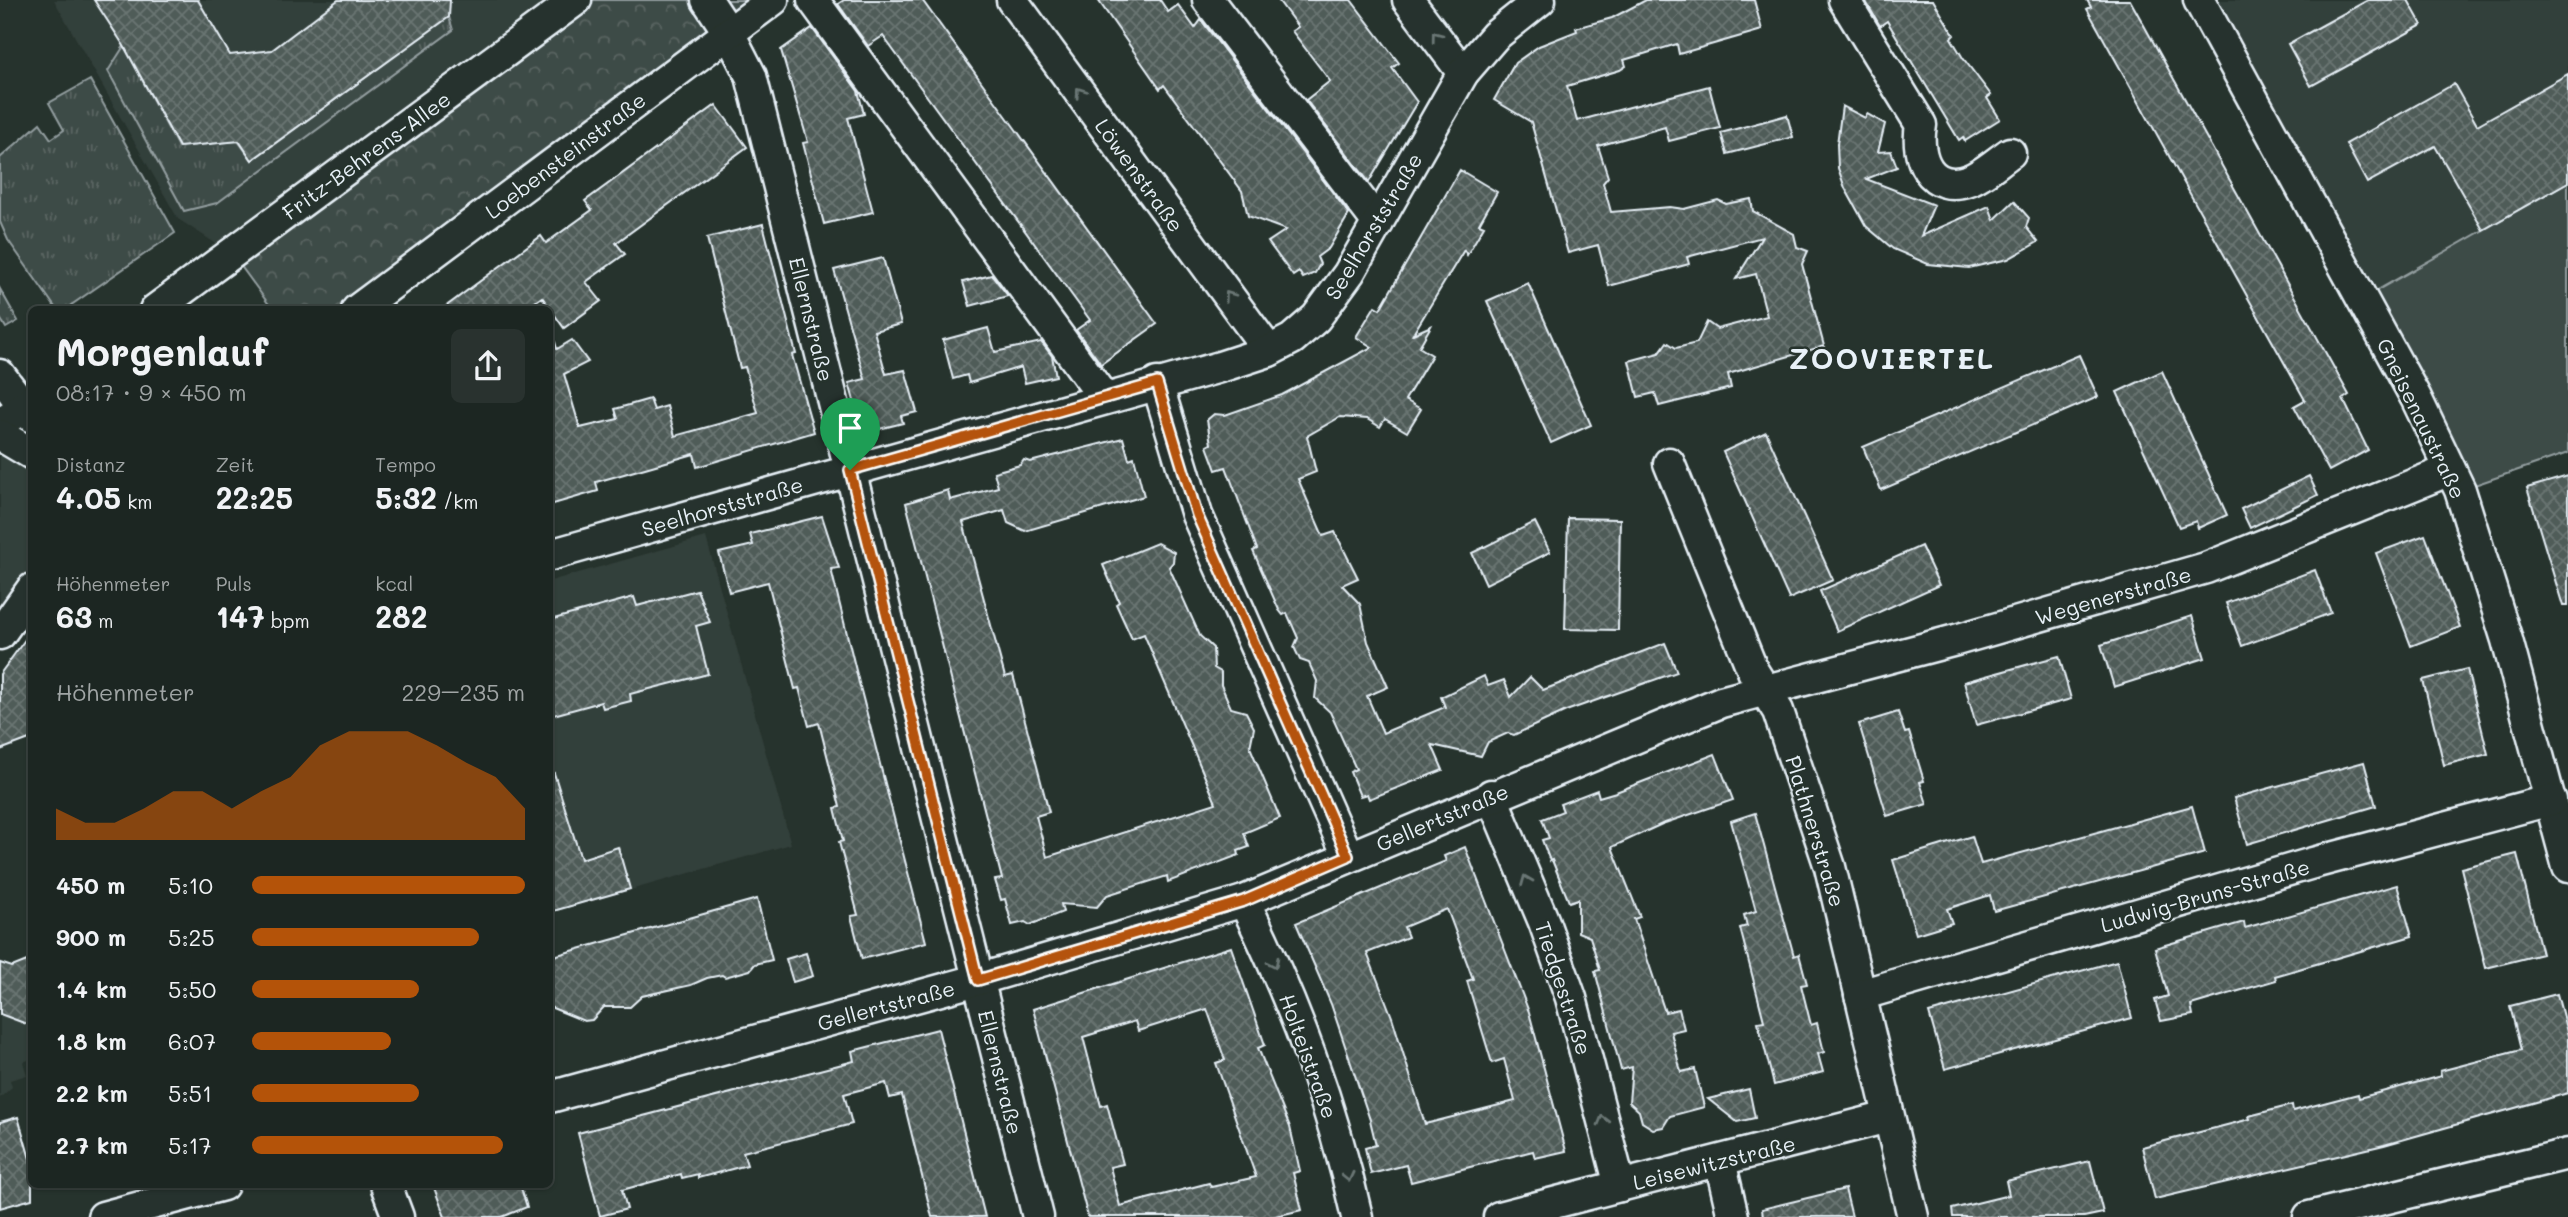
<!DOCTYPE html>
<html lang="de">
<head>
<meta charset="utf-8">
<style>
	:root { --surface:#1c2622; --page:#29322f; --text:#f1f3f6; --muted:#a0a5a5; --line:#3a4340; --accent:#b45309 }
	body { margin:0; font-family:Mali,sans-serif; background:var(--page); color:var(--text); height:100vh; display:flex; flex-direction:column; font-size:26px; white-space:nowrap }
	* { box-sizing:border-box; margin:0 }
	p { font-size:23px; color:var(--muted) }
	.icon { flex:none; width:38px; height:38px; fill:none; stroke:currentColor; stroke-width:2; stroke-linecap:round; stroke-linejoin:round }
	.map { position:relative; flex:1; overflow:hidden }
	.details { position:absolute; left:28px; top:306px; width:525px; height:882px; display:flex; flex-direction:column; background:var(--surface); border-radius:10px; box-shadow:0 2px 5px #0004,0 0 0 2px var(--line) }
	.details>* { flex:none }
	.pin { position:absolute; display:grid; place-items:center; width:60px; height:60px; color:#fff; margin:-72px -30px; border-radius:50% 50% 50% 0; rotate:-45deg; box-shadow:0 0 7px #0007 }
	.pin .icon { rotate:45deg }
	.round { display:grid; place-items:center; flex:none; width:74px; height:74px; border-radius:10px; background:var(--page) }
	.summary { display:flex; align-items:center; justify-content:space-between; height:119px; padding:0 28px }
	h1 { font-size:38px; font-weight:700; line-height:52px }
	.figures { display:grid; grid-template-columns:repeat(3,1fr); gap:10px; height:119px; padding:7px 28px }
	.figures div { display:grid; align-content:center }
	.figures b { font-size:30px; font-weight:700 }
	.figures small { font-size:19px; font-weight:400 }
	.figures p { font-size:19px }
	.chart { height:196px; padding:14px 28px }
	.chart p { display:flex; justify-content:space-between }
	.chart svg { width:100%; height:126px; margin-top:7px; fill:var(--accent); opacity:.7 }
	ul { padding:0 28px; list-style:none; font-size:23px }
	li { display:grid; grid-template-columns:112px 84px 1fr; align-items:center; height:52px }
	li i { height:18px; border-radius:9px; background:var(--accent) }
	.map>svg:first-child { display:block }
	.built { fill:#333f3a }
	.grass { fill:url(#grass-tufts); stroke:#939ea0; stroke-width:2 }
	.forest { fill:url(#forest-crowns); stroke:#939ea0; stroke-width:2 }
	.green { fill:#3e4b47; stroke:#939ea0; stroke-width:2 }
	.building { fill:url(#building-cross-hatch); stroke:#e8f1f8; stroke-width:2; fill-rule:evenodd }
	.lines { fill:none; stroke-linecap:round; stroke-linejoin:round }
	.minor-casing { stroke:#e8f1f8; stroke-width:35 }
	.minor { stroke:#26332d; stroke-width:30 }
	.oneway { stroke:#6a7674 }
	.route-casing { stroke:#fff; stroke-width:14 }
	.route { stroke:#b45309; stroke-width:9 }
	.labels { text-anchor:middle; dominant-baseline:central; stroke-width:5; stroke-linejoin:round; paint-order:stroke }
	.street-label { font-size:21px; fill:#e8f1f8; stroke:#26332d }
	.district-label { font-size:28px; font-weight:bold; letter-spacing:2px; fill:#e8f1f8; stroke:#26332d }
</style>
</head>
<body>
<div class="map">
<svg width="2568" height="1217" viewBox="0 0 2568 1217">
	<defs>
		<pattern id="grass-tufts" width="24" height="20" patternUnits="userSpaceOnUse" patternTransform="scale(1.75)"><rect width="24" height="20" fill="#3e4b47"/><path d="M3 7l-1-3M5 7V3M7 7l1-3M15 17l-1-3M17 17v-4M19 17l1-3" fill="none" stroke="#5a6562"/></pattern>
		<pattern id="forest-crowns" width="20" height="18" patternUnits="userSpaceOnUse" patternTransform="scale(1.75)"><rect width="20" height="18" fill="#3e4b47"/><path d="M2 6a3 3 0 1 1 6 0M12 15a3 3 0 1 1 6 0" fill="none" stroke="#5a6562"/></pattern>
		<pattern id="building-cross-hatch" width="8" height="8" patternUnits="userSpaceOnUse" patternTransform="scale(1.75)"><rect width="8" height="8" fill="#505c59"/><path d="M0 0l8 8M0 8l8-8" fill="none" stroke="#697472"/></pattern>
	</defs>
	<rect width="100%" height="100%" fill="#26332d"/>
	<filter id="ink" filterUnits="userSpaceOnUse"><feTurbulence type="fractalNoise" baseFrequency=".0143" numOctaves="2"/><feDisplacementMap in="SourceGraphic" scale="14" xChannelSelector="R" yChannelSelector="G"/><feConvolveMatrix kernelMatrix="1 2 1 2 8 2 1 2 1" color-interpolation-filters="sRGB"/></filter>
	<g filter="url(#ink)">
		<g class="built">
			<path d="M54 0H576L232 254 178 219Z"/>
			<path d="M2199 0H2568V182L2362 299Z"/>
			<path d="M0 435 32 454 31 589 0 634Z"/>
			<path d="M706 537 791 844 550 913V581Z"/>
			<path d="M31 959V1059L23 1062 27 1075 10 1080 12 1087 0 1098V1014L12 1018 26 991 17 965Z"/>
		</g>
		<g class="grass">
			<path d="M449 17 453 30 217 203 184 211 108 71 124 46 178 147 238 141 252 160Z"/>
			<path d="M90 80 175 233 64 310H57L8 240 0 222V158L40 123 51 139 64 130 49 103Z"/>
			<path d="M0 289 18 321 6 328 0 318Z"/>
		</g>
		<path class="forest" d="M576 0H773L357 310H273L232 254Z"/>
		<path class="green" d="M2568 182V453L2460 490 2362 299Z"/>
		<g class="building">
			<path d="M94 0H198L230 55 272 50 338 0H450L449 17 252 160 239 141 179 147 124 46Z"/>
			<path d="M844 0H922L1157 324 1101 364 1076 330 1090 320 883 36 868 46 838 4Z"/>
			<path d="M1098 0H1160L1168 12 1178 5 1195 28 1201 20 1349 214 1329 248 1317 257 1320 264 1315 273 1303 278 1299 272 1293 276 1268 242 1286 230 1248 216 1242 191 1164 85 1160 89Z"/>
			<path d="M1278 0H1351L1399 63 1392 68 1417 102 1369 182 1306 100 1330 81 1292 31 1298 27Z"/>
			<path d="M1646 0H1754L1762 30 1679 54 1677 44 1624 60 1626 66 1620 70 1567 86 1577 121 1709 86 1720 128 1669 141 1665 127 1598 146 1608 177 1603 183 1611 212 1670 207 1684 209 1718 200 1726 204 1751 199 1753 211 1794 234 1797 247 1808 251 1802 264 1824 346 1728 374 1731 388 1659 406 1655 393 1638 397 1629 361 1659 353 1667 342 1676 348 1697 343 1707 322 1717 329 1767 316 1756 274 1736 279 1762 237 1687 257 1689 264 1609 286 1598 245 1568 253 1531 122 1494 100 1515 63 1539 46 1577 31 1576 28 1612 18Z"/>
			<path d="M1865 0H1933L1954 35 1951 38 1963 58 1991 95 1987 98 2000 119 1965 141 1963 137 1959 140 1887 21 1880 26Z"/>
			<path d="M2087 0H2130L2349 395 2343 399 2368 450 2329 471 2294 406 2305 400 2087 9 2091 7Z"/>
			<path d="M2368 0H2408L2422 25 2311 86 2288 44Z"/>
			<path d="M812 28 858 91 864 114 848 118 873 212 824 224 803 143 808 142 781 50Z"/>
			<path d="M2568 74V182L2483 230 2435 146 2367 183 2346 144 2454 84 2477 125Z"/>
			<path d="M716 105 747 147 616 243 625 254 586 282 601 301 564 328 542 297 524 310H441L541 236 546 243 592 210 585 201Z"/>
			<path d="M1842 106 1865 118 1867 114 1885 124 1878 152 1891 151 1897 167 1866 179 1934 205 1921 236 1989 206 1994 220 2014 201 2029 218 2026 227 2038 242 2008 259 1969 268 1928 264 1893 249 1866 226 1845 188 1838 168 1837 144Z"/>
			<path d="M1787 115 1793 137 1727 154 1721 133Z"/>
			<path d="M1460 170 1497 192 1479 224 1484 226 1467 255 1464 250 1413 334 1431 326 1419 347 1432 355 1405 400 1421 409 1407 432 1385 419 1380 427 1367 419 1340 417 1307 436 1316 472 1298 479 1323 536 1335 532 1358 578 1342 585 1360 604 1368 642 1388 687 1367 696 1383 733 1445 707 1441 697 1484 676 1488 686 1504 680 1511 697 1530 677 1543 690 1665 643 1677 672 1566 711 1514 735 1508 733 1488 742 1481 756 1432 745 1443 770 1369 799 1367 794 1360 796 1350 772 1356 769 1330 712 1315 698 1317 681 1309 663 1300 660 1294 647 1298 638 1287 613 1283 615 1279 610 1253 551 1257 549 1226 467 1216 470 1207 446 1211 444 1207 420 1214 414 1225 415 1282 395 1372 347 1356 337 1375 306 1380 309Z"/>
			<path d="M763 224 796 354 792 355 814 432 697 467 694 454 596 482 598 491 550 505V342H555L557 349 572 340 588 362 564 374 580 428 618 419 615 409 650 399 654 410 667 406 675 436 758 413 745 367 740 368 707 238Z"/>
			<path d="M883 258 901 324 874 331 886 374 905 370 917 412 901 416 903 423 879 429 877 422 861 426 849 383 865 379 834 270Z"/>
			<path d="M992 275 1008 296 970 306 963 282Z"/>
			<path d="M1528 283 1591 425 1551 443 1487 301Z"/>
			<path d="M988 328 995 352 1041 342 1052 356 1056 376 1025 383 1021 367 969 383 967 375 953 379 943 340Z"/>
			<path d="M2079 355 2098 397 1881 490 1863 447Z"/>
			<path d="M2162 371 2227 515 2198 528 2196 521 2179 527 2117 392Z"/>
			<path d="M1766 432 1833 580 1789 599 1723 452Z"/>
			<path d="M1123 438 1129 459 1134 457 1144 496 1025 531 1008 523 1004 510 963 522 1005 677 1013 675 1049 812 1036 816 1047 857 1216 803 1144 634 1132 639 1116 604 1119 602 1103 565 1157 543 1174 552 1173 562 1169 567 1200 636 1213 648 1214 668 1221 672V685L1231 708 1246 712 1254 728 1250 747 1280 818 1244 833 1249 847 1238 851 1239 855 1168 882 1167 876 1107 895 1097 907 1061 904 1063 912 1030 925 1025 922 1012 925 1005 899 1001 900 995 880 1002 879 906 503 948 490 950 500 998 487 994 472 1020 465 1024 460 1030 462Z"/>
			<path d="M2309 476 2318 495 2250 528 2241 509Z"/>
			<path d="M2568 476V606H2563L2527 488Z"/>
			<path d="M822 516 839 568 831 569 859 683 926 942 862 959 851 916 858 915 839 842 843 841 835 808 840 807 819 723 809 726 799 688 795 689 768 582 729 592 719 553 753 545 750 534Z"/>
			<path d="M1568 518 1620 519 1618 630 1565 629Z"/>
			<path d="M1535 522 1550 552 1486 584 1472 553Z"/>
			<path d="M2425 535 2460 627 2411 646 2376 553Z"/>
			<path d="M1921 546 1939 585 1837 631 1820 591Z"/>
			<path d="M2315 570 2331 613 2242 646 2226 603Z"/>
			<path d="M697 590 710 622 696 626 708 674 630 694 631 701 603 708 601 702 550 716V620L634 597 637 606Z"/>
			<path d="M2192 616 2205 658 2114 687 2101 645Z"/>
			<path d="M32 630V738L0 750V674Z"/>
			<path d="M2059 656 2071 699 1976 725 1964 682Z"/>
			<path d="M2467 669 2488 754 2444 765 2423 680Z"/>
			<path d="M1898 712 1905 733 1909 732 1924 781 1920 782 1927 804 1887 816 1859 724Z"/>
			<path d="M1715 754 1733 800 1662 824 1612 847 1640 917 1634 919 1665 1012 1679 1009 1684 1029 1671 1032 1681 1072 1695 1069 1704 1107 1670 1116 1663 1127 1653 1129 1642 1122 1639 1111 1629 1102 1632 1067 1621 1070 1595 971 1600 970 1594 950 1590 937 1578 932V899L1569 902 1552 860 1550 861 1542 840 1549 838 1542 819 1563 811 1560 804 1597 790 1599 797 1616 792Z"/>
			<path d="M2364 762 2376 806 2247 844 2234 798Z"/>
			<path d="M554 773 581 859 618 847 630 889 550 912V774Z"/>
			<path d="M2192 806 2205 853 1994 911 1990 895 1947 909 1952 923 1916 934 1893 860 1972 836 1981 864Z"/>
			<path d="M1755 813 1794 956 1799 954 1807 984 1801 985 1811 1025 1817 1023 1824 1052 1818 1054 1823 1072 1774 1085 1758 1022 1764 1021 1740 928 1747 926 1744 915 1756 911 1731 821Z"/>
			<path d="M1465 847 1529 1012 1566 1151 1535 1158 1533 1151 1411 1182 1406 1165 1371 1174 1365 1148 1376 1145 1370 1120 1331 1004 1296 923 1446 861 1444 856ZM1447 909 1473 979 1467 981 1492 1063 1504 1059 1515 1101 1425 1124 1392 1017 1367 953 1408 937 1404 927Z"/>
			<path d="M2517 854 2542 954 2486 968 2461 868Z"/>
			<path d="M2397 885 2412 936 2275 976 2276 980 2191 1005 2193 1015 2161 1021 2155 1000 2168 996 2155 948 2244 922 2245 928Z"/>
			<path d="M757 899 772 960 755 964 750 970 725 977 722 975 707 978 691 985 642 996 630 1007H604L592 1020 584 1021 550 1007V957Z"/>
			<path d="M1231 947 1265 1045 1258 1048 1290 1127 1300 1171 1293 1173 1302 1210 1271 1217H1088L1033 1009ZM1207 1009 1225 1060 1216 1063 1256 1177 1211 1187 1209 1183 1120 1206 1110 1167 1123 1164 1107 1104 1101 1106 1083 1037 1135 1021 1138 1031Z"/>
			<path d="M806 953 813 976 793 982 786 959Z"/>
			<path d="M32 959V1026L0 1014V963L12 967Z"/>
			<path d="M2117 961 2132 1018 1945 1069 1929 1013Z"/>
			<path d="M2557 994 2568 1036V1093L2384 1145 2155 1199 2142 1147 2250 1119 2249 1116 2292 1105 2293 1111 2358 1094 2359 1098 2441 1076 2440 1071 2521 1050 2510 1006Z"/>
			<path d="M938 1029 985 1217H932L902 1095 890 1098 886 1083 844 1094 852 1124 743 1152 747 1165 698 1178V1174L682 1178 681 1174 622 1190 627 1209 600 1216 578 1133 854 1061 852 1051Z"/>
			<path d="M1749 1089 1755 1118 1737 1122 1708 1099Z"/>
			<path d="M18 1117 32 1166V1199L0 1208V1122Z"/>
			<path d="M2090 1161 2103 1213 2084 1217H1953L1952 1209 2009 1195 2006 1181Z"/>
			<path d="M433 1185H520L527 1207 502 1217H445Z"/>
			<path d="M1845 1189 1852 1217H1763L1762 1209Z"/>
		</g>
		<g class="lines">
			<defs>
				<g id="minor">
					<path d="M707 0 729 33 751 76 1038 1217"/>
					<path d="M813 0 1104 398"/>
					<path d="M1012 0 1269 351"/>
					<path d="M1208 0 1378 223"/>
					<path d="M1408 0 1463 73"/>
					<path d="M1844 0 1921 125C1915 157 1930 194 1969 180 1983 175 1998 161 2010 153"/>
					<path d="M2199 0 2416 398 2460 490 2507 640 2568 867"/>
					<path d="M155 310 576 0"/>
					<path d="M357 310 773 0"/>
					<path d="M0 375 32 417"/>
					<path d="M1157 383 1197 515 1348 856"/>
					<path d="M0 424 32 400"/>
					<path d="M0 435 32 454"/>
					<path d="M1669 463 1753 671 1778 711 1830 867 1913 1217"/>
					<path d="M550 555 1220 367 1269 351 1292 339 1316 318 1349 273 1463 73 1495 36 1540 0"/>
					<path d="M0 634 32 589"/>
					<path d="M1491 795 1544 922 1571 998 1620 1186"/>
					<path d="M1244 901C1295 1005 1332 1104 1357 1217"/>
					<path d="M1860 995 2313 863 2551 800"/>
					<path d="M550 1097 977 980 1244 901 1721 702 1956 640 2206 568 2450 470"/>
					<path d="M1720 1161 1733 1217"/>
					<path d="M386 1185 398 1217"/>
					<path d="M103 1217 223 1185"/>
					<path d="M1499 1217 1888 1117"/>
					<path d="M2309 1217 2568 1154"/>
				</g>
			</defs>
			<use href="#minor" class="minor-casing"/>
			<use href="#minor" class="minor"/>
		</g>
		<defs><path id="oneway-chevron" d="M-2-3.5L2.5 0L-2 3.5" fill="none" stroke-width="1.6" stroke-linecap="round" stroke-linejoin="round" transform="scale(1.75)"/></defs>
		<g class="oneway">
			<use href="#oneway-chevron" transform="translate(1436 36) rotate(-127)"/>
			<use href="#oneway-chevron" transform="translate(1080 92) rotate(-126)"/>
			<use href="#oneway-chevron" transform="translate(1229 296) rotate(-126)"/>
			<use href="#oneway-chevron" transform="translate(1526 880) rotate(-112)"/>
			<use href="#oneway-chevron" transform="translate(1274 963) rotate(64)"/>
			<use href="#oneway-chevron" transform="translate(1603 1120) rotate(-105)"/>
			<use href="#oneway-chevron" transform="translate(1348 1177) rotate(77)"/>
		</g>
	</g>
	<g class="lines" filter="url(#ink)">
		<defs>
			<path id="route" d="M1157 383 1197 515 1348 856 1244 901 978 980 850 470Z"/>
		</defs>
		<use href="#route" class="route-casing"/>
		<use href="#route" class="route"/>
	</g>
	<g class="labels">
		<g class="street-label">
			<text transform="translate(366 155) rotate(-36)">Fritz-Behrens-Allee</text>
			<text transform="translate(565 155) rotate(-37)">Loebensteinstraße</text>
			<text transform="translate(1140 175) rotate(54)">Löwenstraße</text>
			<text transform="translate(1373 226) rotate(-59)">Seelhorststraße</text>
			<text transform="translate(812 319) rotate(76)">Ellernstraße</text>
			<text transform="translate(2422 418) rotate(64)">Gneisenaustraße</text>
			<text transform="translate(722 506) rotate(-16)">Seelhorststraße</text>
			<text transform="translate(2113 595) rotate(-16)">Wegenerstraße</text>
			<text transform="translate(1442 817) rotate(-23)">Gellertstraße</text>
			<text transform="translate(1816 831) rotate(73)">Plathnerstraße</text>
			<text transform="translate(2205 895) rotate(-16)">Ludwig-Bruns-Straße</text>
			<text transform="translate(1564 988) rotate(72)">Tiedgestraße</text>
			<text transform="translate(886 1005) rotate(-15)">Gellertstraße</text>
			<text transform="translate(1309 1056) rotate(70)">Holteistraße</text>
			<text transform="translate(1001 1072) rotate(76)">Ellernstraße</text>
			<text transform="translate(1714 1162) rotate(-14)">Leisewitzstraße</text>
		</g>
		<g class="district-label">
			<text x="1892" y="358">ZOOVIERTEL</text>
		</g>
	</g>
</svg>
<div class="pin" style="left:850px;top:470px;background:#1e9e55"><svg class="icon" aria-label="arrive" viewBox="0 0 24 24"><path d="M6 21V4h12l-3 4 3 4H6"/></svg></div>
<section class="details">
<div class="summary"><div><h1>Morgenlauf</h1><p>08:17 · 9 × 450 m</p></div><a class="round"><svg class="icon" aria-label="share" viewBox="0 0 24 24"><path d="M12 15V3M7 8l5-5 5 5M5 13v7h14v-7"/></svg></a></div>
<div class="figures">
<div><p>Distanz</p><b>4.05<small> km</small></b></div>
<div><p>Zeit</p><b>22:25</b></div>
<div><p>Tempo</p><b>5:32<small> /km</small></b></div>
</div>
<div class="figures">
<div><p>Höhenmeter</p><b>63<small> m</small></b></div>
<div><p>Puls</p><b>147<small> bpm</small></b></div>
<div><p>kcal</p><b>282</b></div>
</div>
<div class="chart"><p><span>Höhenmeter</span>229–235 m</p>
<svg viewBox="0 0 160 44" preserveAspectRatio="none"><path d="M0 44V33L10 38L20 38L30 33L40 27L50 27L60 33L70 27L80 22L90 11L100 6L110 6L120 6L130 11L140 17L150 22L160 33V44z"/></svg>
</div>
<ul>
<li><b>450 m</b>5:10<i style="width:100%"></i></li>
<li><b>900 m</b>5:25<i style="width:83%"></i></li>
<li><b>1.4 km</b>5:50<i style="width:61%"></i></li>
<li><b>1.8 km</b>6:07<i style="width:51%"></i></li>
<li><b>2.2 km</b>5:51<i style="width:61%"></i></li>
<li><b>2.7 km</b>5:17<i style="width:92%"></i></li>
</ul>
</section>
</div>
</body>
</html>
